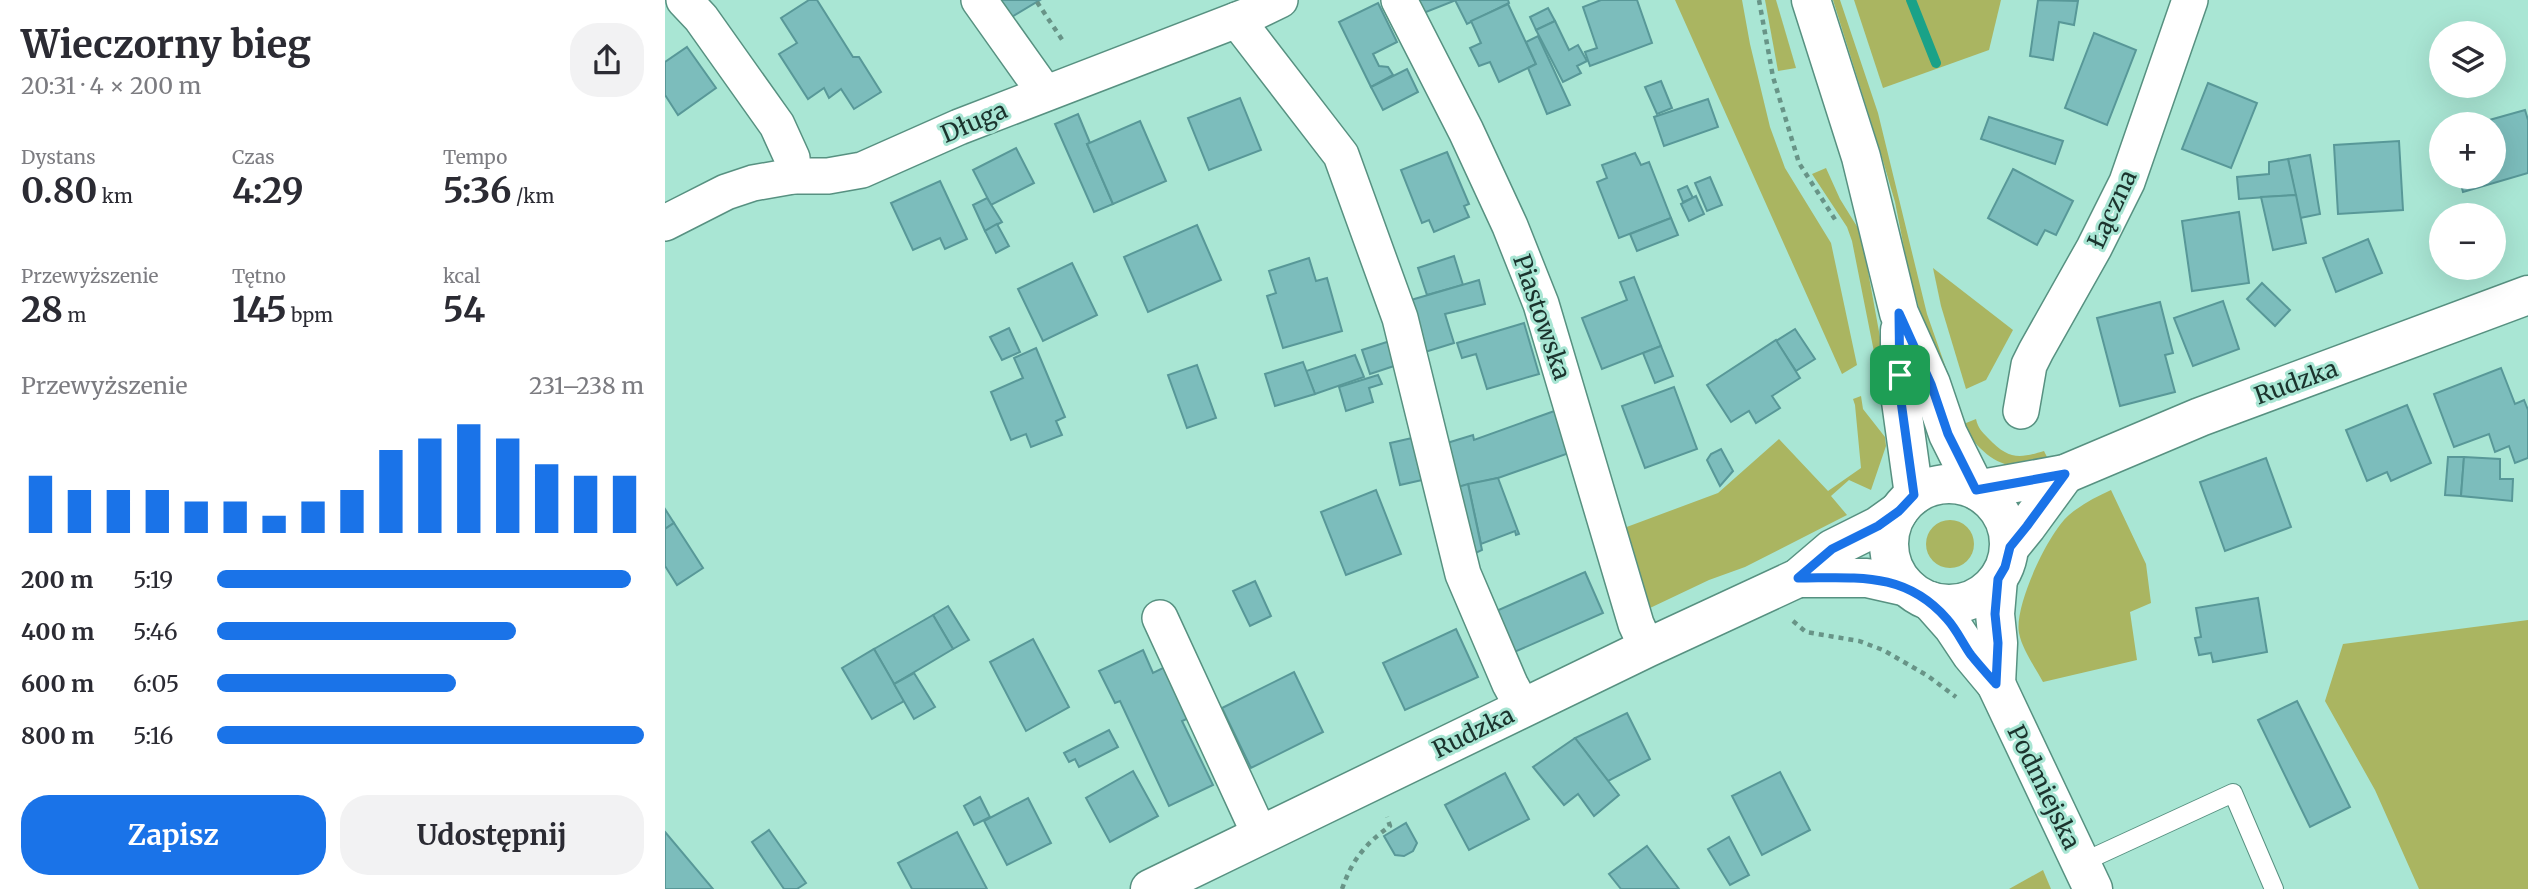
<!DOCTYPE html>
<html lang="pl">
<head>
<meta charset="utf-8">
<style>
	:root { --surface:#fff; --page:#f2f2f3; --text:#2b2b33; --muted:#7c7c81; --accent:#1a73e8 }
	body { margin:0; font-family:Merriweather,serif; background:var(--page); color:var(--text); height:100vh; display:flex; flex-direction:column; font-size:26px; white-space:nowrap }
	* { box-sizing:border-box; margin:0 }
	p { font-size:23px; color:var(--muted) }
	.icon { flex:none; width:38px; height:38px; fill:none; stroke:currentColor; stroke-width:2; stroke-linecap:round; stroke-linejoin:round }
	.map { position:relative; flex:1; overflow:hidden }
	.sheet { display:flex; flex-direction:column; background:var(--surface); width:665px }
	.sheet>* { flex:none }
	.tools { position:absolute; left:1764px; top:21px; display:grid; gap:14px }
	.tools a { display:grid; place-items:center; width:77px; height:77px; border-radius:50%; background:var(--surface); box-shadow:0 7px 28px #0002; font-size:35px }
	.pin { position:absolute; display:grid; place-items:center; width:60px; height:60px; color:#fff; margin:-30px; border-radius:14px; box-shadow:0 4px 10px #0006 }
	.round { display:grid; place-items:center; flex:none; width:74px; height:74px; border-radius:28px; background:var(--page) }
	.head { display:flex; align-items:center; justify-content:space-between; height:119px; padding:0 21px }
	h1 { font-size:38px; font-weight:700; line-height:52px }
	.metrics { display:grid; grid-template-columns:repeat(3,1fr); gap:10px; height:119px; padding:7px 21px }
	.metrics div { display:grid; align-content:center }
	.metrics b { font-size:35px; font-weight:700 }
	.metrics small { font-size:19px; font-weight:400 }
	.metrics p { font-size:19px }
	.chart { height:196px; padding:14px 21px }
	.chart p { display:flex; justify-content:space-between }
	.chart svg { width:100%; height:126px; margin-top:7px; stroke:var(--accent); stroke-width:6 }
	.action { display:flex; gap:14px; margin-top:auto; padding:14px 21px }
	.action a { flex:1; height:80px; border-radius:28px; background:var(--accent); color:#fff; font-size:28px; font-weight:700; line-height:80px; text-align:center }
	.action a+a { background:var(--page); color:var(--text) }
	ul { padding:0 21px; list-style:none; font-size:23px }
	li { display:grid; grid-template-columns:112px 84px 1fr; align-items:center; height:52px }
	li i { height:18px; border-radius:9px; background:var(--accent) }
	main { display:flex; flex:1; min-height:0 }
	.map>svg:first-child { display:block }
	.green { fill:#aab561 }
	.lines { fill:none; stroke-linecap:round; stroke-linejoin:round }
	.stream { stroke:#1aa288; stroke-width:10 }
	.building { fill:#7cbdbc; stroke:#589898; stroke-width:2 }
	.lane-casing { stroke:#579181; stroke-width:20 }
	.street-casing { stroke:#579181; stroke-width:38 }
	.secondary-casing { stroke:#579181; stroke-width:41 }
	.path { stroke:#689487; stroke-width:4.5; stroke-dasharray:5 5; stroke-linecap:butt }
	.lane { stroke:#fff; stroke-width:18 }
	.street { stroke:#fff; stroke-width:35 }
	.secondary { stroke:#fff; stroke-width:38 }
	.route-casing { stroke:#fff; stroke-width:14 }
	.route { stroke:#1a73e8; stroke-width:9 }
	.labels { text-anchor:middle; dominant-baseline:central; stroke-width:6; stroke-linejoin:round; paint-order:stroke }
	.street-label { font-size:24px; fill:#1b332d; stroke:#a9e6d4 }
</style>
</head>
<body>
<main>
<section class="sheet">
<div class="head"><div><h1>Wieczorny bieg</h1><p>20:31 · 4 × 200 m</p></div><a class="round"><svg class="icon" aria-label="share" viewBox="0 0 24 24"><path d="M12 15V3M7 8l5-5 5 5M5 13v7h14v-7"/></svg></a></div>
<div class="metrics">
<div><p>Dystans</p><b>0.80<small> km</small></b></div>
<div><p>Czas</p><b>4:29</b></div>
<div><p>Tempo</p><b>5:36<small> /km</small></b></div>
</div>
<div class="metrics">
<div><p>Przewyższenie</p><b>28<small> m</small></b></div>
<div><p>Tętno</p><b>145<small> bpm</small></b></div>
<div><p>kcal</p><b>54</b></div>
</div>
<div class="chart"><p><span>Przewyższenie</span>231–238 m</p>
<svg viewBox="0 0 160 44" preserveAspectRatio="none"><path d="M5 44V24M15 44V29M25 44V29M35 44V29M45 44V33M55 44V33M65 44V38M75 44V33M85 44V29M95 44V15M105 44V11M115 44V6M125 44V11M135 44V20M145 44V24M155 44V24"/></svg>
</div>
<ul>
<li><b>200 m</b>5:19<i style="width:97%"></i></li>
<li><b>400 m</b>5:46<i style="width:70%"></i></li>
<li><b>600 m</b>6:05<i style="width:56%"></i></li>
<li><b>800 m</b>5:16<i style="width:100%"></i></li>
</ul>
<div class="action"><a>Zapisz</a><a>Udostępnij</a></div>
</section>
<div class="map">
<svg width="1863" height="889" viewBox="0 0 1863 889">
	<rect width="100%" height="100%" fill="#a9e6d4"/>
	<g class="green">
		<path d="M1010 0H1077L1085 44 1105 127 1120 168 1166 243 1192 365 1177 374Z"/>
		<path d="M1100 0H1111L1131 68 1113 71Z"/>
		<path d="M1168 0H1175L1213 113 1262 314 1289 391 1263 341 1244 273 1230 202 1216 154Z"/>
		<path d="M1189 0H1336L1324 50 1218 88Z"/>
		<path d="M1161 168 1175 199 1196 233 1219 359 1212 367 1187 241 1182 227 1147 174Z"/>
		<path d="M1268 268 1348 330 1321 380 1301 389 1276 306Z"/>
		<path d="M1196 396 1198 409 1220 437 1221 446 1206 490 1184 480 1166 496 1182 515 1080 567 1044 580 985 608 959 528 1053 493 1114 439 1163 491 1196 468 1190 405 1188 399Z"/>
		<path d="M1311 419C1313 428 1317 432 1323 438 1343 459 1353 459 1379 451L1382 457C1342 478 1320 458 1296 425Z"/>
		<path d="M1446 490 1481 564 1486 603 1465 612 1472 660 1378 682C1370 667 1357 649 1354 633 1349 606 1383 533 1404 515 1417 504 1431 497 1446 490Z"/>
		<circle cx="1285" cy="544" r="24"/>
		<path d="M1863 620V889H1754L1710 790 1660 701 1678 644Z"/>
		<path d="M1378 870 1386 889H1344Z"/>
	</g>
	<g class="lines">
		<path class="stream" d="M1246 0 1271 63"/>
	</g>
	<g class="building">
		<path d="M144 0H152L188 57H194L216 92 189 109 176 89 164 98 159 88 143 99 114 54 132 43 116 18Z"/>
		<path d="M335 0H375L345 18Z"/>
		<path d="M749 0H791L756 14Z"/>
		<path d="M790 0H843L844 3 802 24Z"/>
		<path d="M936 0H972L987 43 925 66 920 52 932 48 918 7Z"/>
		<path d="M1373 0 1413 1 1409 25 1394 22 1388 60 1365 56Z"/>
		<path d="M713 3 732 42 708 54 714 66 723 67 728 75 706 87 674 22Z"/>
		<path d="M843 4 871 64 834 82 825 62 814 66 805 48 816 43 806 21Z"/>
		<path d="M883 8 890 21 871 30 865 17Z"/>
		<path d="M890 21 904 50 913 45 922 61 912 66 916 73 898 82 871 30Z"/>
		<path d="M1429 33 1471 50 1442 125 1400 108Z"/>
		<path d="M873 36 905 105 882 114 863 68 871 64 861 42Z"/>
		<path d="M22 47 51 88 13 115 0 95V62Z"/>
		<path d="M742 69 753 92 718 110 706 87Z"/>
		<path d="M996 81 1007 108 992 114 980 87Z"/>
		<path d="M1543 83 1592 103 1566 168 1517 149Z"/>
		<path d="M575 98 596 150 544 170 523 118Z"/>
		<path d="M1043 99 1053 127 999 146 989 117Z"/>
		<path d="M1860 110 1863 120V173L1798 192 1794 177H1829V124H1810Z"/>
		<path d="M413 114 425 143 422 144 448 204 429 212 390 124Z"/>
		<path d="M1324 117 1398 141 1390 164 1316 139Z"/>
		<path d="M475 121 501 181 448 204 422 144Z"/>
		<path d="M1734 141 1738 210 1673 214 1669 145Z"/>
		<path d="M351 148 369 183 326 205 308 170Z"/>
		<path d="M782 152 804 204 799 206 804 217 769 232 764 220 757 223 736 170Z"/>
		<path d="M970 153 976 165 984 162 1006 218 954 238 932 182 942 178 937 165Z"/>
		<path d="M1645 155 1655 214 1635 218 1623 159Z"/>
		<path d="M1623 159 1631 195 1574 199 1572 177 1604 174V162Z"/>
		<path d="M1348 169 1408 201 1391 235 1380 230 1372 245 1323 218Z"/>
		<path d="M1045 177 1057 205 1042 211 1030 183Z"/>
		<path d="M275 181 302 239 280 249 275 238 248 250 226 203Z"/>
		<path d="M1022 186 1028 198 1018 202 1013 190Z"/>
		<path d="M1631 195 1641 243 1608 250 1596 197Z"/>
		<path d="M1031 196 1039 214 1024 221 1016 204Z"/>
		<path d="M322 198 337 222 320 231 308 205Z"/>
		<path d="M1574 212 1584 283 1527 291 1517 221Z"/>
		<path d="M1006 218 1013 235 972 251 965 234Z"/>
		<path d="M332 224 344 246 331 253 320 231Z"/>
		<path d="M532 225 556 280 483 312 459 257Z"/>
		<path d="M1703 239 1717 273 1671 292 1658 258Z"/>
		<path d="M789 256 798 285 762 295 753 268Z"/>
		<path d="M644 258 651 281 662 278 677 331 618 348 602 296 611 293 604 271Z"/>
		<path d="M407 263 432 315 378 341 353 289Z"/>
		<path d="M969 277 996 346 937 369 917 318 962 300 955 282Z"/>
		<path d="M814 280 820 304 780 314 789 343 760 352 746 300Z"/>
		<path d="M1597 283 1625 310 1610 326 1582 299Z"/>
		<path d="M1558 301 1574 349 1528 366 1509 318Z"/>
		<path d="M1495 302 1508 353 1500 355 1510 392 1455 406 1432 318Z"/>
		<path d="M859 323 874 374 822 389 811 354 797 358 792 343Z"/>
		<path d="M344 328 355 352 337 360 325 337Z"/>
		<path d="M1130 329 1150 359 1131 371 1111 341Z"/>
		<path d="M728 340 735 364 705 374 697 350Z"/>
		<path d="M1111 340 1135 378 1107 396 1115 408 1091 423 1084 411 1066 422 1042 385Z"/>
		<path d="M996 346 1008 376 990 383 978 353Z"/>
		<path d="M371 348 400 417 391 421 397 435 366 447 361 434 346 440 326 392 358 378 349 358Z"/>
		<path d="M690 355 699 377 650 394 641 371Z"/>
		<path d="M638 362 650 394 610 406 600 374Z"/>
		<path d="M532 365 551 418 522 428 503 375Z"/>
		<path d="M1836 368 1850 404 1859 400 1863 410V458L1850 463 1844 446 1830 452 1824 434 1789 447 1769 394Z"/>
		<path d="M713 375 717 384 704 388 708 402 681 411 674 387Z"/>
		<path d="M1009 387 1032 449 980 468 957 406Z"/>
		<path d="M1742 405 1766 463 1726 481 1722 472 1702 481 1681 430Z"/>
		<path d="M892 410 907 452 833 478 793 487 782 443 808 435 809 440Z"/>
		<path d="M756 436 766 478 735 485 725 443Z"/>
		<path d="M1056 449 1068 471 1055 486 1042 460 1046 454Z"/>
		<path d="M1783 457H1799L1796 496 1780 495Z"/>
		<path d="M1799 457 1835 459V479H1848L1847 501 1796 496Z"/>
		<path d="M1601 458 1626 527 1560 551 1535 482Z"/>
		<path d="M833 478 854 534 851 535 850 531 816 544 803 484Z"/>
		<path d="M803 484 817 550 802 557 793 487Z"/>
		<path d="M711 490 736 554 681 575 656 512Z"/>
		<path d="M0 509 9 523 0 529Z"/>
		<path d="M9 523 38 568 12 585 0 566V529Z"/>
		<path d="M920 572 938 613 847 653 829 612Z"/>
		<path d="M590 581 606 616 585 626 568 591Z"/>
		<path d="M1593 598 1602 652 1548 662 1546 653 1534 655 1530 638 1536 637 1531 608Z"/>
		<path d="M283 606 304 640 288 649 268 615Z"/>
		<path d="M268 615 288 649 229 684 209 649Z"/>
		<path d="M791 629 813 677 740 710 718 663Z"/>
		<path d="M368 639 404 707 361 731 325 662Z"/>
		<path d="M209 649 239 701 207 719 177 668Z"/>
		<path d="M478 650 488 673 500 667 524 718 517 721 548 785 504 806 455 701 450 703 434 671Z"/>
		<path d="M629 672 658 732 586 768 557 708Z"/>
		<path d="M249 673 270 707 249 719 229 684Z"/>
		<path d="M1632 701 1685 807 1645 827 1593 720Z"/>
		<path d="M962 713 985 759 943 781 910 738Z"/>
		<path d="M444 730 453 747 414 767 410 759 404 762 399 753Z"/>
		<path d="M910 738 954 795 929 816 913 794 899 805 868 767Z"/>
		<path d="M468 771 493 816 445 842 421 798Z"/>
		<path d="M1115 772 1145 830 1097 855 1067 796Z"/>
		<path d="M840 773 864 819 804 850 780 805Z"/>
		<path d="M315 797 325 817 309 825 299 806Z"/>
		<path d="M363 798 386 843 342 865 319 821Z"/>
		<path d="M741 823 752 843 748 851 739 856 730 855 719 836Z"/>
		<path d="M104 830 141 883 132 889H119L87 842Z"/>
		<path d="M0 832 48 889H0Z"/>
		<path d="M292 832 322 889H247L233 863Z"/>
		<path d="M1064 837 1084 875 1065 885 1043 849Z"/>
		<path d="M982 846 1014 889H956L944 874Z"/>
	</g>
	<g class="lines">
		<defs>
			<path id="lane" d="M1416 863 1568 793 1609 889"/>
			<g id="street">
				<path d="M19 0 36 18 112 125 127 158 128 176"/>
				<path d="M314 0 380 93"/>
				<path d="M734 0 801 131 845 226 876 304 971 624 982 648"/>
				<path d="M572 20 676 155 735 318 798 574 845 684 858 708"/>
				<path d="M0 223 61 192 88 183 128 176H163L197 170 294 127 582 16 615 0"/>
				<path d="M1356 411 1364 365 1371 351 1429 248 1462 182 1525 0"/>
				<path d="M495 618 595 835"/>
			</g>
			<g id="secondary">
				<path d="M1146 0 1196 157 1234 313 1266 384 1283 434 1311 490"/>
				<path d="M1235 330V394L1249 495"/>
				<circle cx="1284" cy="544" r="60"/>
				<path d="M1311 490 1400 474 1535 417 1863 295"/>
				<path d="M1345 547 1362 526 1400 474"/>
				<path d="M1133 578H1202L1242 587"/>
				<path d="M1265 601 1288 627 1306 654 1331 684 1428 889"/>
				<path d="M1331 684 1333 643 1330 614 1333 579"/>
				<path d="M485 889 982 648 1133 578 1167 549 1213 526 1234 511"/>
			</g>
		</defs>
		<use href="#lane" class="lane-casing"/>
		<use href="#street" class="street-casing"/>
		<use href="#secondary" class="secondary-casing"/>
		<g class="path">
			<path d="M1094 0 1108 77 1134 163 1171 221"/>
			<path d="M372 2 398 41"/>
			<path d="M1128 621 1141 632 1194 641 1218 650 1263 676 1291 697"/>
			<path d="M677 889C687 860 700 844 725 826L722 817"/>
		</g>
		<use href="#lane" class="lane"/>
		<use href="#street" class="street"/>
		<use href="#secondary" class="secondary"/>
	</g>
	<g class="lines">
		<defs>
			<path id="route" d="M1234 313 1266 384 1283 434 1311 490 1400 474 1362 526 1345 547 1340 567 1333 579 1330 614 1333 643 1331 684C1323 675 1314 665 1306 655 1298 644 1292 630 1282 619 1240 571 1192 578 1133 578L1167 549 1213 526 1234 511 1249 495 1235 394Z"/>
		</defs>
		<use href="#route" class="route-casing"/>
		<use href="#route" class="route"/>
	</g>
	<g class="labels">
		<g class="street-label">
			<text transform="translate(309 122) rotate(-23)">Długa</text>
			<text transform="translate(1447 209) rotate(-65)">Łączna</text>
			<text transform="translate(877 317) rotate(71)">Piastowska</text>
			<text transform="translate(1631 382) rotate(-20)">Rudzka</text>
			<text transform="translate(808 732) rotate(-26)">Rudzka</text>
			<text transform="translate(1379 787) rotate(64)">Podmiejska</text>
		</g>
	</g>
</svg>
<div class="tools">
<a><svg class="icon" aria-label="layers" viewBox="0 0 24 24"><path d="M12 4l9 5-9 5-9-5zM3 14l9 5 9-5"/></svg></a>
<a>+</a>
<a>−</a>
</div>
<div class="pin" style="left:1235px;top:375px;background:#1e9e55"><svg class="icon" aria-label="arrive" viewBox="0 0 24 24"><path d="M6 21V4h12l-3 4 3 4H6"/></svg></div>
</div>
</main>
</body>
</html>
